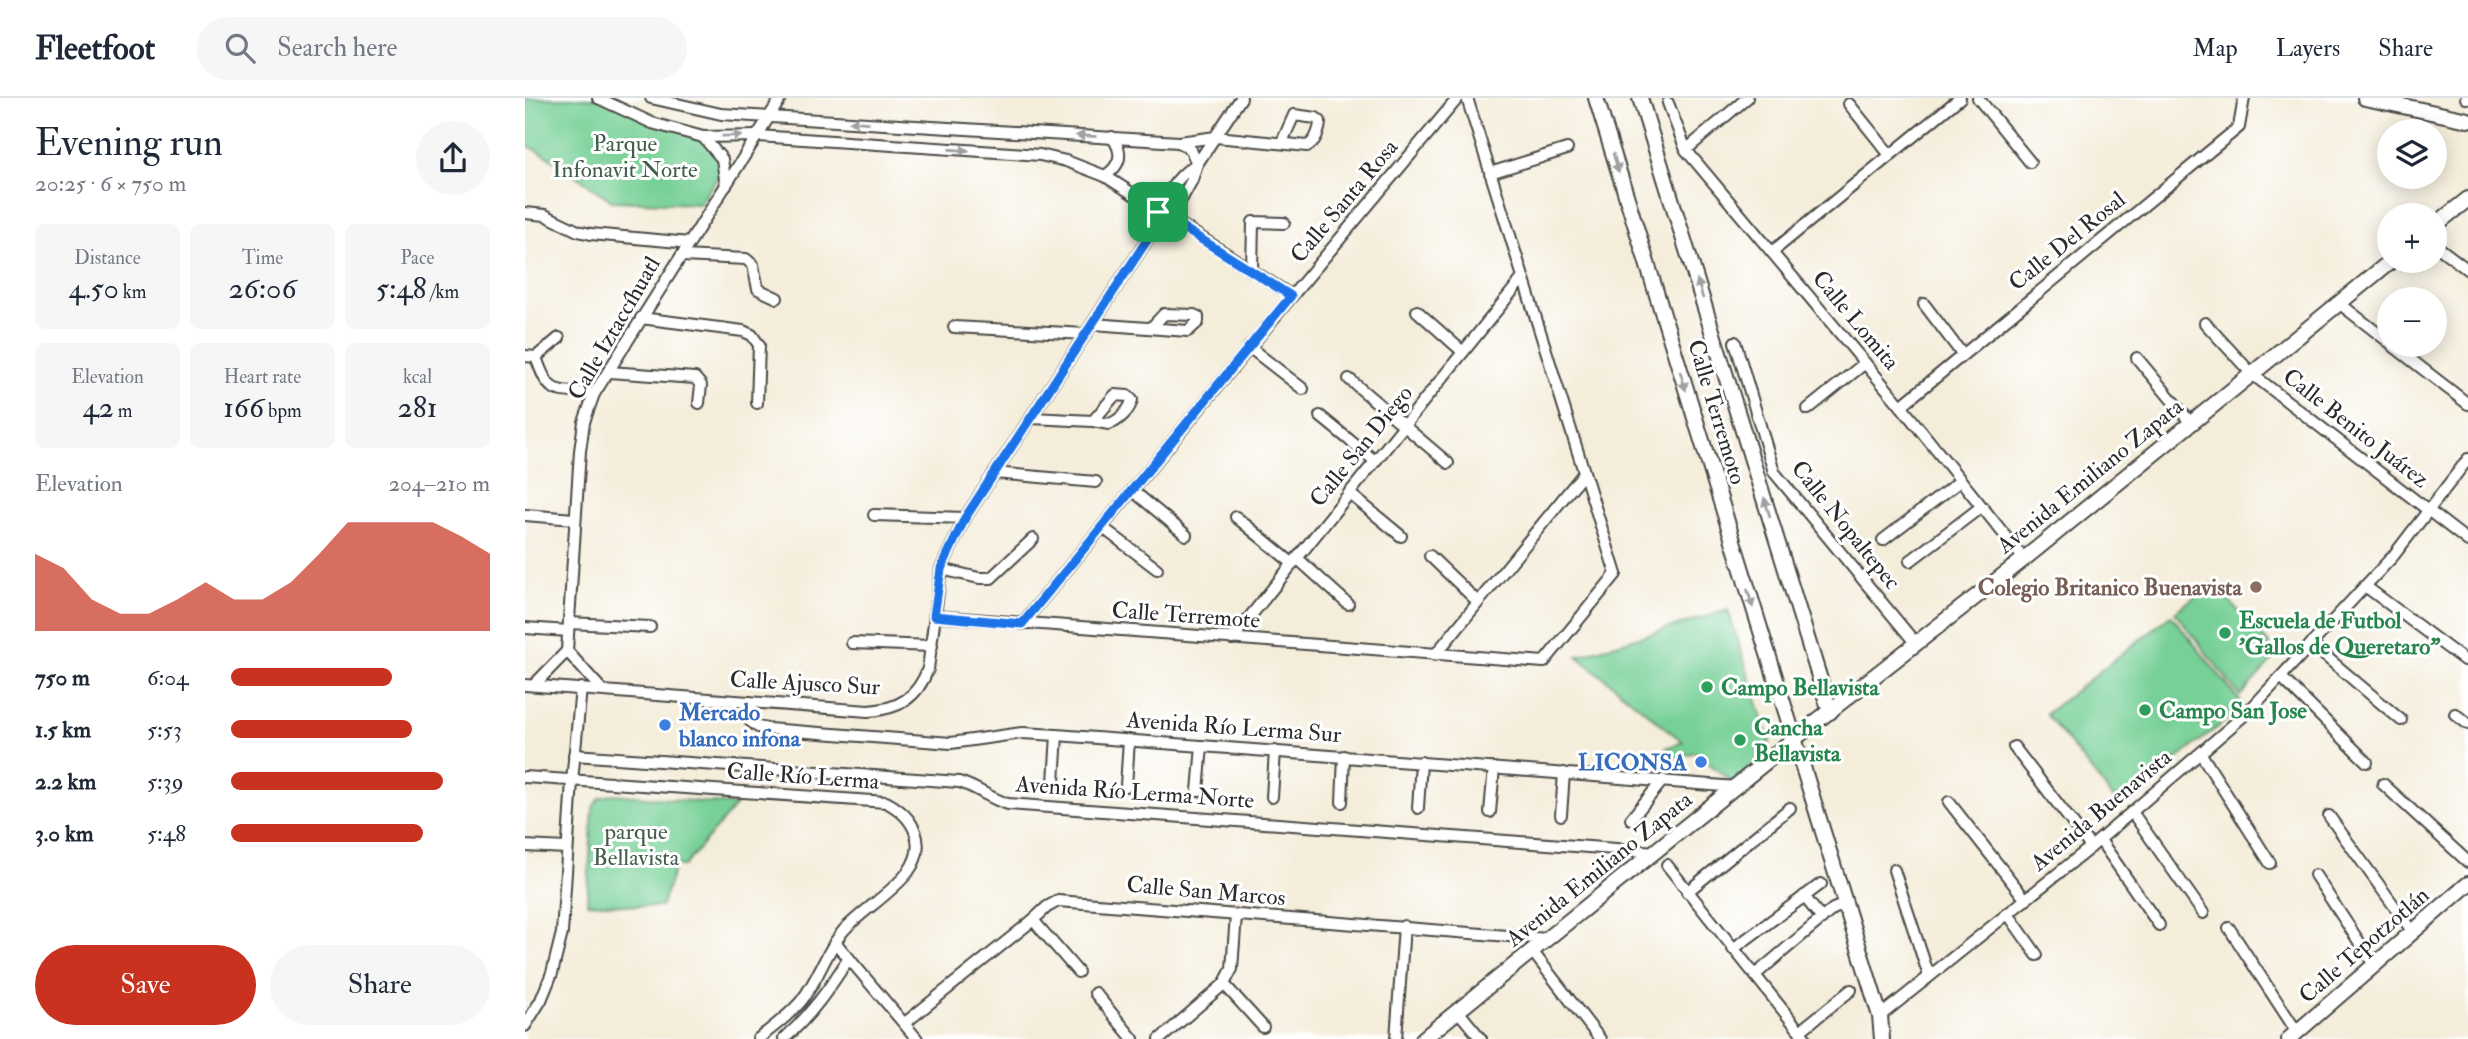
<!DOCTYPE html>
<html lang="en">
<head>
<meta charset="utf-8">
<style>
	:root { --surface:#fff; --page:#f6f6f7; --text:#1f2937; --muted:#747a83; --line:#e0e1e3; --accent:#c8321e }
	body { margin:0; font-family:"IM FELL Double Pica",serif; background:var(--page); color:var(--text); height:100vh; display:flex; flex-direction:column; font-size:26px; white-space:nowrap }
	* { box-sizing:border-box; margin:0 }
	p { font-size:23px; color:var(--muted) }
	.icon { flex:none; width:38px; height:38px; fill:none; stroke:currentColor; stroke-width:2; stroke-linecap:round; stroke-linejoin:round }
	.map { position:relative; flex:1; overflow:hidden }
	.details { display:flex; flex-direction:column; background:var(--surface); width:525px }
	.details>* { flex:none }
	.controls { position:absolute; left:1852px; top:21px; display:grid; gap:14px }
	.controls a { display:grid; place-items:center; width:70px; height:70px; border-radius:50%; background:var(--surface); box-shadow:0 4px 18px #0003; font-size:35px }
	.pin { position:absolute; display:grid; place-items:center; width:60px; height:60px; color:#fff; margin:-30px; border-radius:14px; box-shadow:0 4px 10px #0006 }
	.round { display:grid; place-items:center; flex:none; width:74px; height:74px; border-radius:37px; background:var(--page) }
	.head { display:flex; align-items:center; justify-content:space-between; height:119px; padding:0 35px }
	h1 { font-size:38px; font-weight:600; line-height:52px }
	.metrics { display:grid; grid-template-columns:repeat(3,1fr); gap:10px; height:119px; padding:7px 35px }
	.metrics div { display:grid; align-content:center; border-radius:10px; background:var(--page); text-align:center }
	.metrics b { font-size:30px; font-weight:600 }
	.metrics small { font-size:19px; font-weight:400 }
	.metrics p { font-size:19px }
	.chart { height:196px; padding:14px 35px }
	.chart p { display:flex; justify-content:space-between }
	.chart svg { width:100%; height:126px; margin-top:7px; fill:var(--accent); opacity:.7 }
	.primary-button { display:flex; gap:14px; margin-top:auto; padding:14px 35px }
	.primary-button a { flex:1; height:80px; border-radius:42px; background:var(--accent); color:#fff; font-size:28px; font-weight:600; line-height:80px; text-align:center }
	.primary-button a+a { background:var(--page); color:var(--text) }
	ul { padding:0 35px; list-style:none; font-size:23px }
	li { display:grid; grid-template-columns:112px 84px 1fr; align-items:center; height:52px }
	li i { height:18px; border-radius:9px; background:var(--accent) }
	header { display:flex; align-items:center; gap:42px; box-sizing:border-box; height:98px; padding:0 35px; background:var(--surface); border-bottom:2px solid var(--line) }
	header strong { font-size:33px }
	nav { display:flex; gap:38px; margin-inline-start:auto; font-size:24px }
	.search { width:490px; height:63px; background:var(--page); display:flex; align-items:center; gap:18px; box-sizing:border-box; padding:0 24px; border-radius:38px; color:var(--muted); font-size:26px }
	main { display:flex; flex:1; min-height:0 }
	.map>svg:first-child { display:block }
	.green { fill:#77d097; stroke:#517e61; stroke-width:2 }
	.lines { fill:none; stroke-linecap:round; stroke-linejoin:round }
	.street-casing { stroke:#494845; stroke-width:14 }
	.secondary-casing { stroke:#494845; stroke-width:18 }
	.street { stroke:#fff; stroke-width:10 }
	.secondary { stroke:#fff; stroke-width:14 }
	.oneway { fill:#a0a0a0 }
	.route-casing { stroke:#fff; stroke-width:14 }
	.route { stroke:#1a73e8; stroke-width:9 }
	.education-dot { fill:#8d6e63; stroke:#fff; stroke-width:2.5 }
	.leisure-dot { fill:#2e9e5b; stroke:#fff; stroke-width:2.5 }
	.shop-dot { fill:#3f7fe0; stroke:#fff; stroke-width:2.5 }
	.labels { text-anchor:middle; dominant-baseline:central; stroke-width:6; stroke-linejoin:round; paint-order:stroke }
	.park-label { font-size:23px; fill:#425d4b; stroke:#fff }
	.street-label { font-size:23px; fill:#2b2b2b; stroke:#fff }
	.education-label { font-size:23px; font-weight:bold; fill:#785e54; stroke:#fff; text-anchor:end }
	.leisure-label { font-size:23px; font-weight:bold; fill:#27864d; stroke:#fff; text-anchor:start }
	.shop-label { font-size:23px; font-weight:bold; fill:#366cbe; stroke:#fff; text-anchor:start }
</style>
</head>
<body>
<header>
<strong>Fleetfoot</strong>
<div class="search"><svg class="icon" aria-label="search" viewBox="0 0 24 24"><circle cx="10" cy="10" r="6"/><path d="M15 15l6 6"/></svg>Search here</div>
<nav><a>Map</a><a>Layers</a><a>Share</a></nav>
</header>
<main>
<section class="details">
<div class="head"><div><h1>Evening run</h1><p>20:25 · 6 × 750 m</p></div><a class="round"><svg class="icon" aria-label="share" viewBox="0 0 24 24"><path d="M12 15V3M7 8l5-5 5 5M5 13v7h14v-7"/></svg></a></div>
<div class="metrics">
<div><p>Distance</p><b>4.50<small> km</small></b></div>
<div><p>Time</p><b>26:06</b></div>
<div><p>Pace</p><b>5:48<small> /km</small></b></div>
</div>
<div class="metrics">
<div><p>Elevation</p><b>42<small> m</small></b></div>
<div><p>Heart rate</p><b>166<small> bpm</small></b></div>
<div><p>kcal</p><b>281</b></div>
</div>
<div class="chart"><p><span>Elevation</span>204–210 m</p>
<svg viewBox="0 0 160 44" preserveAspectRatio="none"><path d="M0 44V17L10 22L20 33L30 38L40 38L50 33L60 27L70 33L80 33L90 27L100 17L110 6L120 6L130 6L140 6L150 11L160 17V44z"/></svg>
</div>
<ul>
<li><b>750 m</b>6:04<i style="width:62%"></i></li>
<li><b>1.5 km</b>5:53<i style="width:70%"></i></li>
<li><b>2.2 km</b>5:39<i style="width:82%"></i></li>
<li><b>3.0 km</b>5:48<i style="width:74%"></i></li>
</ul>
<div class="primary-button"><a>Save</a><a>Share</a></div>
</section>
<div class="map">
<svg width="1943" height="941" viewBox="0 0 1943 941">
	<rect width="100%" height="100%" fill="#fff"/>
	<filter id="ink" filterUnits="userSpaceOnUse"><feTurbulence type="fractalNoise" baseFrequency=".0143" numOctaves="2"/><feDisplacementMap in="SourceGraphic" scale="14" xChannelSelector="R" yChannelSelector="G"/><feConvolveMatrix kernelMatrix="1 2 1 2 8 2 1 2 1" color-interpolation-filters="sRGB"/></filter>
	<filter id="wash" filterUnits="userSpaceOnUse"><feTurbulence type="fractalNoise" baseFrequency=".00686" numOctaves="4" result="noise"/><feDisplacementMap in="SourceGraphic" scale="28" xChannelSelector="R" yChannelSelector="G"/><feGaussianBlur stdDeviation="1.57" result="paint"/><feColorMatrix in="noise" values="0 0 0 0 0 0 0 0 0 0 0 0 0 0 0 0 0 1.4 0 .05"/><feComposite in="paint" operator="in"/></filter>
	<g filter="url(#wash)">
		<rect width="100%" height="100%" fill="#f4edda"/>
		<g class="green">
			<path d="M0 0H76L132 24 184 35 198 71 175 106 87 103 25 60 0 46Z"/>
			<path d="M1688 485 1753 556 1715 598 1650 514Z"/>
			<path d="M1203 512 1245 645 1212 688 1170 654 1149 661 1143 657 1141 650 1158 644 1052 558Z"/>
			<path d="M1646 517 1719 608 1594 707 1521 616Z"/>
			<path d="M89 696 211 707 159 768H150L136 809 62 805 68 709 75 700Z"/>
		</g>
	</g>
	<g filter="url(#ink)">
		<g class="lines">
			<defs>
				<g id="street">
					<path d="M73 0 127 25 178 39 233 38 515 57 541 63 580 78 767 198"/>
					<path d="M126 0 196 16 654 44 691 39 782 48C790 45 795 32 795 23L791 20 769 17 757 44"/>
					<path d="M1453 0 1505 64"/>
					<path d="M1941 0H1943"/>
					<path d="M1143 5 1161 52 1376 308 1499 461"/>
					<path d="M1324 6 1365 57"/>
					<path d="M178 39 197 61 201 88"/>
					<path d="M654 44 666 52 672 66"/>
					<path d="M1161 52 1222 0"/>
					<path d="M965 75 1042 51"/>
					<path d="M580 78C596 67 599 55 587 39"/>
					<path d="M0 115 20 117 53 133 66 136 165 145"/>
					<path d="M642 123 646 120 667 82 672 66 716 0"/>
					<path d="M1909 146 1943 172"/>
					<path d="M1247 154 1435 0"/>
					<path d="M157 158 221 161 228 167 233 191 252 200"/>
					<path d="M727 173 728 124 759 125"/>
					<path d="M1814 205 1864 244"/>
					<path d="M1399 206 1437 256"/>
					<path d="M892 213 938 254"/>
					<path d="M116 220 218 233 227 237 234 247 232 305"/>
					<path d="M1680 225 1727 276 1943 443"/>
					<path d="M568 226 663 233 673 224V219L669 217 639 216 626 230"/>
					<path d="M429 229 561 236"/>
					<path d="M1210 244 1249 374 1392 547"/>
					<path d="M1867 247 1943 306"/>
					<path d="M724 249 778 291"/>
					<path d="M0 258 11 259C25 300 29 291 69 296"/>
					<path d="M11 259 34 240"/>
					<path d="M1612 260 1666 325"/>
					<path d="M84 274 170 280 176 287 174 305"/>
					<path d="M824 281 923 365"/>
					<path d="M1376 308 1714 29 1719 0"/>
					<path d="M1283 311 1340 265"/>
					<path d="M795 318 850 363"/>
					<path d="M507 320 568 323 584 326C594 323 605 312 607 302L603 298 590 297 568 323"/>
					<path d="M469 375 571 384"/>
					<path d="M607 392 661 437"/>
					<path d="M824 395 876 438"/>
					<path d="M0 417 49 421"/>
					<path d="M349 417 440 420"/>
					<path d="M711 419 767 465"/>
					<path d="M577 429 632 471"/>
					<path d="M1358 442 1435 383"/>
					<path d="M905 458 953 504"/>
					<path d="M772 460 823 506"/>
					<path d="M1385 463 1456 409"/>
					<path d="M416 471 454 480H466L508 441"/>
					<path d="M1840 488 1939 562"/>
					<path d="M409 518 1019 564 1091 476 942 0"/>
					<path d="M44 525 125 529"/>
					<path d="M497 526 767 198 933 0"/>
					<path d="M0 530 43 533"/>
					<path d="M707 541 997 181"/>
					<path d="M327 545 407 548"/>
					<path d="M1786 546 1876 622"/>
					<path d="M42 553 77 592"/>
					<path d="M910 557 1059 375"/>
					<path d="M1756 579 1842 664"/>
					<path d="M0 587 343 613C374 611 392 600 403 571L416 471 440 420 630 130C634 106 650 78 672 66"/>
					<path d="M9 587 42 553 55 353 59 324 69 296 256 0"/>
					<path d="M224 604V622L233 629 243 631 426 645 497 635 532 637 1212 689"/>
					<path d="M1930 616 1943 626"/>
					<path d="M1489 649 1566 749"/>
					<path d="M1676 656 1745 765"/>
					<path d="M49 657 434 684C452 689 465 701 483 706L1131 754"/>
					<path d="M0 679 361 704C388 718 404 745 383 774 368 794 337 813 319 832 301 853 294 880 277 902 265 917 248 929 233 941"/>
					<path d="M529 684 532 637"/>
					<path d="M1858 686 1943 764"/>
					<path d="M601 688 604 642"/>
					<path d="M673 693 677 648"/>
					<path d="M747 699 750 653"/>
					<path d="M817 704 819 658"/>
					<path d="M1424 704 1501 802"/>
					<path d="M893 710 896 664"/>
					<path d="M965 714 969 670"/>
					<path d="M1607 714 1678 815"/>
					<path d="M1036 717 1039 675"/>
					<path d="M1804 718 1888 834"/>
					<path d="M1106 721 1138 682"/>
					<path d="M1575 742 1634 827"/>
					<path d="M0 748 42 750"/>
					<path d="M1142 767 1281 941"/>
					<path d="M1369 772 1404 878"/>
					<path d="M1790 777 1850 868"/>
					<path d="M1162 794 1265 710"/>
					<path d="M1279 798 1297 821"/>
					<path d="M1483 816 1512 857"/>
					<path d="M508 822 553 874"/>
					<path d="M1704 830 1772 934"/>
					<path d="M310 844 392 941"/>
					<path d="M1208 851 1296 786"/>
					<path d="M1007 853 1075 941"/>
					<path d="M1230 877 1308 811 1320 806"/>
					<path d="M699 886 738 929"/>
					<path d="M570 895 608 941"/>
					<path d="M933 913 956 941"/>
					<path d="M1355 918 1566 749 1723 614 1869 457 1943 361"/>
					<path d="M380 925 508 822 522 809 533 803 1022 841"/>
					<path d="M0 928 16 902 27 875 37 835 47 683 56 590"/>
					<path d="M1275 933 1326 892"/>
					<path d="M259 941C286 917 304 891 324 860"/>
					<path d="M635 941 699 886 707 871 711 817"/>
					<path d="M871 941 879 828"/>
				</g>
				<g id="secondary">
					<path d="M1071 0 1355 918 1357 941"/>
					<path d="M1115 0 1305 614"/>
					<path d="M1840 0 1943 22"/>
					<path d="M1909 128 1943 101"/>
					<path d="M898 941 1269 641 1499 461 1866 163"/>
					<path d="M1764 941 1943 786"/>
				</g>
			</defs>
			<use href="#street" class="street-casing"/>
			<use href="#secondary" class="secondary-casing"/>
			<use href="#street" class="street"/>
			<use href="#secondary" class="secondary"/>
		</g>
		<defs><path id="oneway-solid" d="M-6-.8H1V-3.2L6.5 0L1 3.2V.8H-6Z" transform="scale(1.75)"/></defs>
		<g class="oneway">
			<use href="#oneway-solid" transform="translate(334 24) rotate(-177)"/>
			<use href="#oneway-solid" transform="translate(207 38) rotate(-1)"/>
			<use href="#oneway-solid" transform="translate(561 38) rotate(-177)"/>
			<use href="#oneway-solid" transform="translate(434 52) rotate(4)"/>
			<use href="#oneway-solid" transform="translate(1091 65) rotate(73)"/>
			<use href="#oneway-solid" transform="translate(1175 191) rotate(-107)"/>
			<use href="#oneway-solid" transform="translate(1158 283) rotate(73)"/>
			<use href="#oneway-solid" transform="translate(1242 409) rotate(-107)"/>
			<use href="#oneway-solid" transform="translate(1225 500) rotate(73)"/>
		</g>
	</g>
	<g class="lines" filter="url(#ink)">
		<defs>
			<path id="route" d="M633 114 766 198 497 526 409 518 416 471 440 420 630 130Z"/>
		</defs>
		<use href="#route" class="route-casing"/>
		<use href="#route" class="route"/>
	</g>
	<circle class="education-dot" cx="1731" cy="489" r="7"/>
	<g class="leisure-dot">
		<circle cx="1700" cy="535" r="7"/>
		<circle cx="1182" cy="589" r="7"/>
		<circle cx="1620" cy="612" r="7"/>
		<circle cx="1215" cy="642" r="7"/>
	</g>
	<g class="shop-dot">
		<circle cx="140" cy="627" r="7"/>
		<circle cx="1176" cy="664" r="7"/>
	</g>
	<g class="labels">
		<g class="park-label">
			<text x="100" y="45">Parque<tspan x="100" dy="26">Infonavit Norte</tspan></text>
			<text x="111" y="733">parque<tspan x="111" dy="26">Bellavista</tspan></text>
		</g>
		<g class="street-label">
			<text transform="translate(819 103) rotate(-50)">Calle Santa Rosa</text>
			<text transform="translate(1542 143) rotate(-39)">Calle Del Rosal</text>
			<text transform="translate(1331 222) rotate(50)">Calle Lomita</text>
			<text transform="translate(89 230) rotate(-60)">Calle Iztaccíhuatl</text>
			<text transform="translate(1192 314) rotate(73)">Calle Terremoto</text>
			<text transform="translate(1831 330) rotate(38)">Calle Benito Juárez</text>
			<text transform="translate(836 348) rotate(-51)">Calle San Diego</text>
			<text transform="translate(1565 378) rotate(-39)">Avenida Emiliano Zapata</text>
			<text transform="translate(1321 427) rotate(51)">Calle Nopaltepec</text>
			<text transform="translate(661 517) rotate(4)">Calle Terremote</text>
			<text transform="translate(280 585) rotate(3)">Calle Ajusco Sur</text>
			<text transform="translate(709 629) rotate(4)">Avenida Río Lerma Sur</text>
			<text transform="translate(278 678) rotate(4)">Calle Río Lerma</text>
			<text transform="translate(610 694) rotate(4)">Avenida Río Lerma Norte</text>
			<text transform="translate(1576 712) rotate(-40)">Avenida Buenavista</text>
			<text transform="translate(1074 771) rotate(-39)">Avenida Emiliano Zapata</text>
			<text transform="translate(681 793) rotate(5)">Calle San Marcos</text>
			<text transform="translate(1839 847) rotate(-41)">Calle Tepotzotlán</text>
		</g>
		<g class="education-label">
			<text x="1717" y="489">Colegio Britanico Buenavista</text>
		</g>
		<g class="leisure-label">
			<text x="1714" y="522">Escuela de Futbol<tspan x="1714" dy="26">'Gallos de Queretaro"</tspan></text>
			<text x="1196" y="589">Campo Bellavista</text>
			<text x="1634" y="612">Campo San Jose</text>
			<text x="1229" y="629">Cancha<tspan x="1229" dy="26">Bellavista</tspan></text>
		</g>
		<g class="shop-label">
			<text x="154" y="614">Mercado<tspan x="154" dy="26">blanco infona</tspan></text>
			<text x="1162" y="664" text-anchor="end">LICONSA</text>
		</g>
	</g>
</svg>
<div class="controls">
<a><svg class="icon" aria-label="layers" viewBox="0 0 24 24"><path d="M12 4l9 5-9 5-9-5zM3 14l9 5 9-5"/></svg></a>
<a>+</a>
<a>−</a>
</div>
<div class="pin" style="left:633px;top:114px;background:#1e9e55"><svg class="icon" aria-label="arrive" viewBox="0 0 24 24"><path d="M6 21V4h12l-3 4 3 4H6"/></svg></div>
</div>
</main>
</body>
</html>
